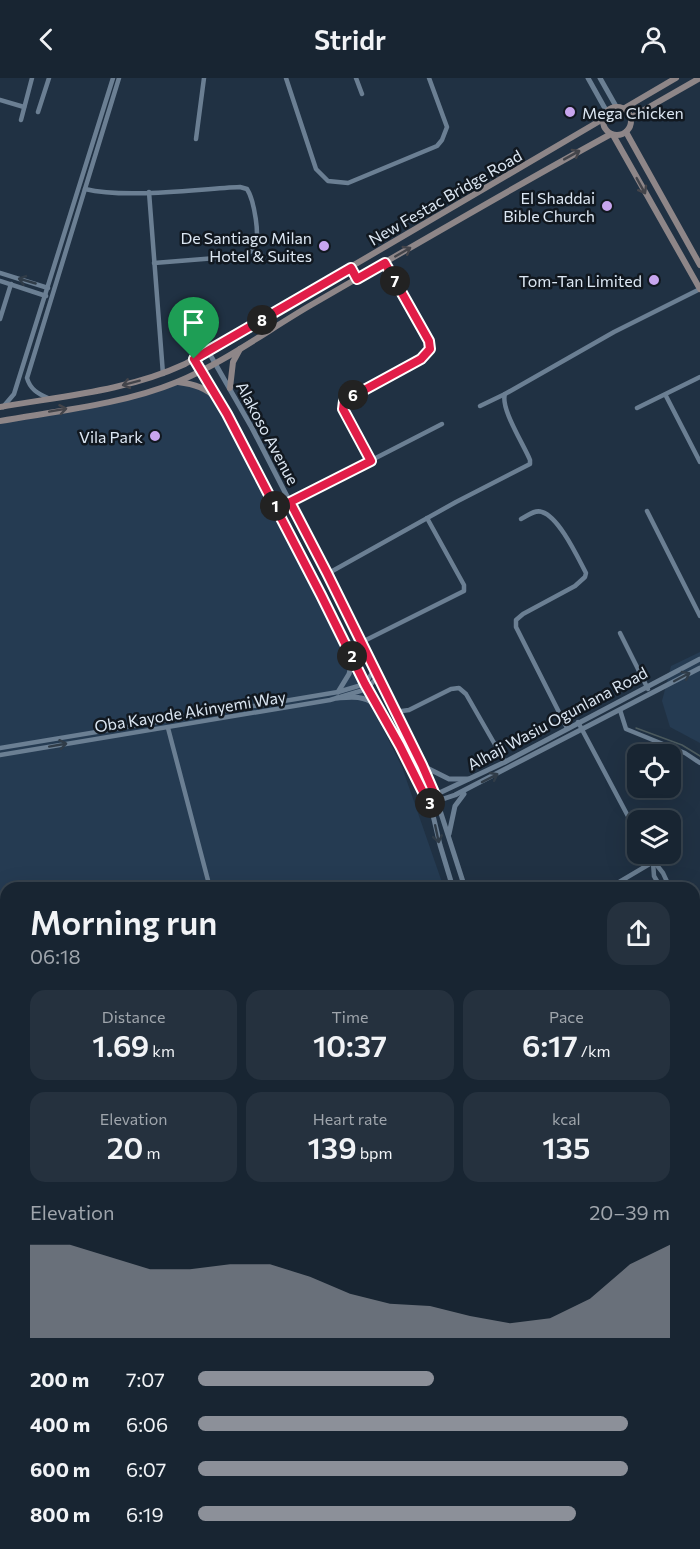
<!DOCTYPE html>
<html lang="en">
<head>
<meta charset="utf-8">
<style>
	:root { --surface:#182532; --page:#25313e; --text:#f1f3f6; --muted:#9fa5ac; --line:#36424d; --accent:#8c9099 }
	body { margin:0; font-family:Commissioner,sans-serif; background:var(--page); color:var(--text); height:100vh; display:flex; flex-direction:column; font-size:22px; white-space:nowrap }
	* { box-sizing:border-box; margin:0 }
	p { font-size:20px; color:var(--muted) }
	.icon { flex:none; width:33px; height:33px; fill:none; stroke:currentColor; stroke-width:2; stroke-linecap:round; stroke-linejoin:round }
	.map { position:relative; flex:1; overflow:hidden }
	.details { position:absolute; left:0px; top:804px; width:700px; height:668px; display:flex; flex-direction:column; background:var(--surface); border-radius:18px 18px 0 0; box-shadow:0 6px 24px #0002,0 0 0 2px var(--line) }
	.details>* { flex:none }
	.tools { position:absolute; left:627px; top:666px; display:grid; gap:12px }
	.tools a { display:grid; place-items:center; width:54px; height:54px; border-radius:12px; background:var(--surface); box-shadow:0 6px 24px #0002,0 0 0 2px var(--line); font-size:30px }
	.pin { position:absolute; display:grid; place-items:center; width:51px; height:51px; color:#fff; margin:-62px -26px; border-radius:50% 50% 50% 0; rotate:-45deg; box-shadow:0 0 6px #0007 }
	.pin .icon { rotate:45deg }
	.km { position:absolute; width:30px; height:30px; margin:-15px; border-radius:50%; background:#222; color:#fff; font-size:16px; line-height:30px; text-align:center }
	.round { display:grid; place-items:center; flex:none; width:63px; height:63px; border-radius:18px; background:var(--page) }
	.summary { display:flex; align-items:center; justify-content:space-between; height:102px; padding:0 30px }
	h1 { font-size:33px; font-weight:600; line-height:45px }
	.metrics { display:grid; grid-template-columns:repeat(3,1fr); gap:9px; height:102px; padding:6px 30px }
	.metrics div { display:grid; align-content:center; border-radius:15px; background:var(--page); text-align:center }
	.metrics b { font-size:30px; font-weight:600 }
	.metrics small { font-size:16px; font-weight:400 }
	.metrics p { font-size:16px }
	.chart { height:168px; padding:12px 30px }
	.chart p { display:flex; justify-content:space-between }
	.chart svg { width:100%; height:108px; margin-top:6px; fill:var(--accent); opacity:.7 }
	ul { padding:0 30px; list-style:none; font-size:20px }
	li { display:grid; grid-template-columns:96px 72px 1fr; align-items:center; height:45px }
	li i { height:15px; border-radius:8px; background:var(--accent) }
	header { display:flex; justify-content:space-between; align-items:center; height:78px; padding:0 30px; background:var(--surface); font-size:27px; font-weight:600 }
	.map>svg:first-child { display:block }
	.built { fill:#253b52 }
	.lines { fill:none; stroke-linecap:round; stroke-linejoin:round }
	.stream { stroke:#4c5b5f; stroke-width:1.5 }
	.minor { stroke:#6b7f93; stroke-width:4.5 }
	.tertiary { stroke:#6b7f93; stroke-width:5 }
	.secondary { stroke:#8e8688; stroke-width:6 }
	.oneway { stroke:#43444a }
	.oneway2 { stroke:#303c48 }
	.route-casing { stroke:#fff; stroke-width:12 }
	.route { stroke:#e11d48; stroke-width:8 }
	.poi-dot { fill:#c8a6ef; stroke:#111820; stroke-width:2 }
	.labels { text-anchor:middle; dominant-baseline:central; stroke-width:5; stroke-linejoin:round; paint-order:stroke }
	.poi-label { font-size:16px; fill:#dce7f3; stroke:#111820; text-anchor:end }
	.street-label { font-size:16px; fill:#dce7f3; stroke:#111820 }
</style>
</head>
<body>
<header><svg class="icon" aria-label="back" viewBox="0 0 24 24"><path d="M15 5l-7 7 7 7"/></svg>Stridr<svg class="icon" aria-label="person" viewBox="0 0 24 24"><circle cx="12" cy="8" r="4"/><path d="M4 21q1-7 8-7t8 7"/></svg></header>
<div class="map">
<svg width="700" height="1471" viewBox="0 0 700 1471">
	<rect width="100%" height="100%" fill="#203143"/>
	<g class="built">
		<path d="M186 302 215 313 284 447 334 553 402 689 444 810H6V1466H694V1102L700 1099V1471H0V345L78 332Z"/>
		<path d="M700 574V665L670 649 662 623 671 588Z"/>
	</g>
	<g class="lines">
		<path class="stream" d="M636 650 682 667 700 678"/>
		<g class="minor">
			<path d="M286 0 316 91 328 103 348 105 437 68 442 62 447 49 429 0"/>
			<path d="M356 0 362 16"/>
			<path d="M0 22 24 29"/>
			<path d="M38 34 49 0"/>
			<path d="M21 42 32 0"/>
			<path d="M196 61 204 0"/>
			<path d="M85 111C127 121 195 111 240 109L247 111C254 122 261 160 254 170 251 175 246 176 241 178L154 185"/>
			<path d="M149 114 163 296"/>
			<path d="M0 195 48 210"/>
			<path d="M0 203 46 218"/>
			<path d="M0 241 11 206"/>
			<path d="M666 318 700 384"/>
			<path d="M48 320C38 316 30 311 27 300L119 0"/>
			<path d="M480 328 505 316"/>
			<path d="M3 329 14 316 113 0"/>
			<path d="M637 330 700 299"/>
			<path d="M371 383 343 331 344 323 421 281 430 271 429 263 385 185"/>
			<path d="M290 424 442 346"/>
			<path d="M647 433 700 538"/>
			<path d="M521 441C527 438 535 431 542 434 559 439 578 480 586 495L585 499 575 508 523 536 516 542V549L567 650"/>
			<path d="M327 496 456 424 530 386V382C524 367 500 330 505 316L614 254 700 211"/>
			<path d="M620 555 648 611"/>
			<path d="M360 565 464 513V507L427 440"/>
			<path d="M620 632 626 651 685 675 700 685"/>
			<path d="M395 634 409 632 451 611 459 610 466 616 505 684"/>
			<path d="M578 644 638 757"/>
			<path d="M168 650 210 810"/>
			<path d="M0 670 338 614 365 606 374 592"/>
			<path d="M0 677 330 622 367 611 377 599"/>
			<path d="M648 776 663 795 670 810"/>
			<path d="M653 784 654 798 661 810"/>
			<path d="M609 810 653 784"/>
			<path d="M694 858 700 868"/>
			<path d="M694 876 700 886"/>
			<path d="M0 917 6 916"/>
			<path d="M0 1189 6 1188"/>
		</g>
		<g class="tertiary">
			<path d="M588 0 607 34"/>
			<path d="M600 0 617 30"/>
			<path d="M208 273 252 350 327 496 422 687 437 723 465 810"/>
			<path d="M194 281 227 336 321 517 365 606 415 695 432 733 440 767 453 810"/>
			<path d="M338 614 349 596 353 581"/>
			<path d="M337 620C350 619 364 617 375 627"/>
			<path d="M423 688 449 701H468"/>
			<path d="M429 725 435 717 505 684 700 581"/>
			<path d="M436 726 437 723 455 717 700 590"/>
			<path d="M449 756 455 728 464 716"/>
			<path d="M630 1471 643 1468"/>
		</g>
		<g class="secondary">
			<circle cx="617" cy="43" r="14"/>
			<path d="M623 31 676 0"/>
			<path d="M630 40 700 0"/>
			<path d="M626 54 700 187"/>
			<path d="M613 57 700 211"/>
			<path d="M178 304C195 306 206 310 219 322"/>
			<path d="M230 310 233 284 240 271"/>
			<path d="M0 329C62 318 127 313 185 286L603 41"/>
			<path d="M0 343C57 333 124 326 177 304 222 286 268 252 311 227 410 170 510 111 611 56"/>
		</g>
	</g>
	<defs><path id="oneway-shaft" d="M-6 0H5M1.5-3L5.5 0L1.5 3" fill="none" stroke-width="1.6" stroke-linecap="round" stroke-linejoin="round" transform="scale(1.5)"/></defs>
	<g class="oneway">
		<use href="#oneway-shaft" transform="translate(572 77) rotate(-29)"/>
		<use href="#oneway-shaft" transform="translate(641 108) rotate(61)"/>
		<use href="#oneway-shaft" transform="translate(403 174) rotate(-30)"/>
		<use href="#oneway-shaft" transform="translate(131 305) rotate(165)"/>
		<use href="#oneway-shaft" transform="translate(58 332) rotate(-10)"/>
	</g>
	<g class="oneway2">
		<use href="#oneway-shaft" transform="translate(27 203) rotate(-164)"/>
		<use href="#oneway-shaft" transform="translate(682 599) rotate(-28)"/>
		<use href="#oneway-shaft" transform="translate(58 667) rotate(-10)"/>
		<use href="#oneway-shaft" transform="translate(490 700) rotate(-27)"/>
		<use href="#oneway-shaft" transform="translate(437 756) rotate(78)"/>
	</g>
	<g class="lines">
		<defs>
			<path id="route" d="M385 185 429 263 430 271 421 281 344 323 343 331 371 383 290 424 327 495 422 687 435 717 429 726 400 668 365 606 321 517 227 336 194 281 351 190 357 201Z"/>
		</defs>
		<use href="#route" class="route-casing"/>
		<use href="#route" class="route"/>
	</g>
	<g class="poi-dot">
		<circle cx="570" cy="34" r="6"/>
		<circle cx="607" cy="128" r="6"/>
		<circle cx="324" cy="168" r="6"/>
		<circle cx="654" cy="202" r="6"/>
		<circle cx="155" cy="358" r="6"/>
	</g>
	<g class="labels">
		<g class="poi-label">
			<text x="582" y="34" text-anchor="start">Mega Chicken</text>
			<text x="595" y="119">El Shaddai<tspan x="595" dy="18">Bible Church</tspan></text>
			<text x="312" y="159">De Santiago Milan<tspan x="312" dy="18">Hotel &amp; Suites</tspan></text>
			<text x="642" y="202">Tom-Tan Limited</text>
			<text x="143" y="358">Vila Park</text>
		</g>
		<g class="street-label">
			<text transform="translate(445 119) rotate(-30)">New Festac Bridge Road</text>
			<text transform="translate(268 355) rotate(62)">Alakoso Avenue</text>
			<text transform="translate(190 633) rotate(-9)">Oba Kayode Akinyemi Way</text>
			<text transform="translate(557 640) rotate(-28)">Alhaji Wasiu Ogunlana Road</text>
		</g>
	</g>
</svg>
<div class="tools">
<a><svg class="icon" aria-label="locate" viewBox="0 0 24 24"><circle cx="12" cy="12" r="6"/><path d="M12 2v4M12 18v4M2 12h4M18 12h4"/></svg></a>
<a><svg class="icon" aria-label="layers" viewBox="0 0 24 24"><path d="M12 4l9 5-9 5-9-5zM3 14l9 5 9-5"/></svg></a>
</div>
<div class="pin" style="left:194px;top:281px;background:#1e9e55"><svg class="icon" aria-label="arrive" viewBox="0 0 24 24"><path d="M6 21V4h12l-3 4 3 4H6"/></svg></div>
<b class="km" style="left:275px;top:428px">1</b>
<b class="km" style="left:352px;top:578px">2</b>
<b class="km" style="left:430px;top:725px">3</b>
<b class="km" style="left:353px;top:317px">6</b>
<b class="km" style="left:395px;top:203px">7</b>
<b class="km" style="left:262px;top:242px">8</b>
<section class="details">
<div class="summary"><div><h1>Morning run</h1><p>06:18</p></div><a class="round"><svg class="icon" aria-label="share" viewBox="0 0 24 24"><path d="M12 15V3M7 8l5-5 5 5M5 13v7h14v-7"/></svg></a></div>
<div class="metrics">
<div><p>Distance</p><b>1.69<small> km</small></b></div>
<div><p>Time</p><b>10:37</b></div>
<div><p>Pace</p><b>6:17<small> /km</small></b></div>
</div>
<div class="metrics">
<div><p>Elevation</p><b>20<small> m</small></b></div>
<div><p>Heart rate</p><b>139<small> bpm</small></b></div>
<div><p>kcal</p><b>135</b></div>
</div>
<div class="chart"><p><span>Elevation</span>20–39 m</p>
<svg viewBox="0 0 160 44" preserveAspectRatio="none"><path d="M0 44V6L10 6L20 11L30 16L40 16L50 14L60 14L70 19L80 26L90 30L100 31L110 35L120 38L130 36L140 28L150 14L160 6V44z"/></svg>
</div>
<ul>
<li><b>200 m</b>7:07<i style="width:50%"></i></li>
<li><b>400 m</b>6:06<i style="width:91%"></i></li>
<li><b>600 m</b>6:07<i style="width:91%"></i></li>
<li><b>800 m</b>6:19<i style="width:80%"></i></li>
</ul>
</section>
</div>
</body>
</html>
